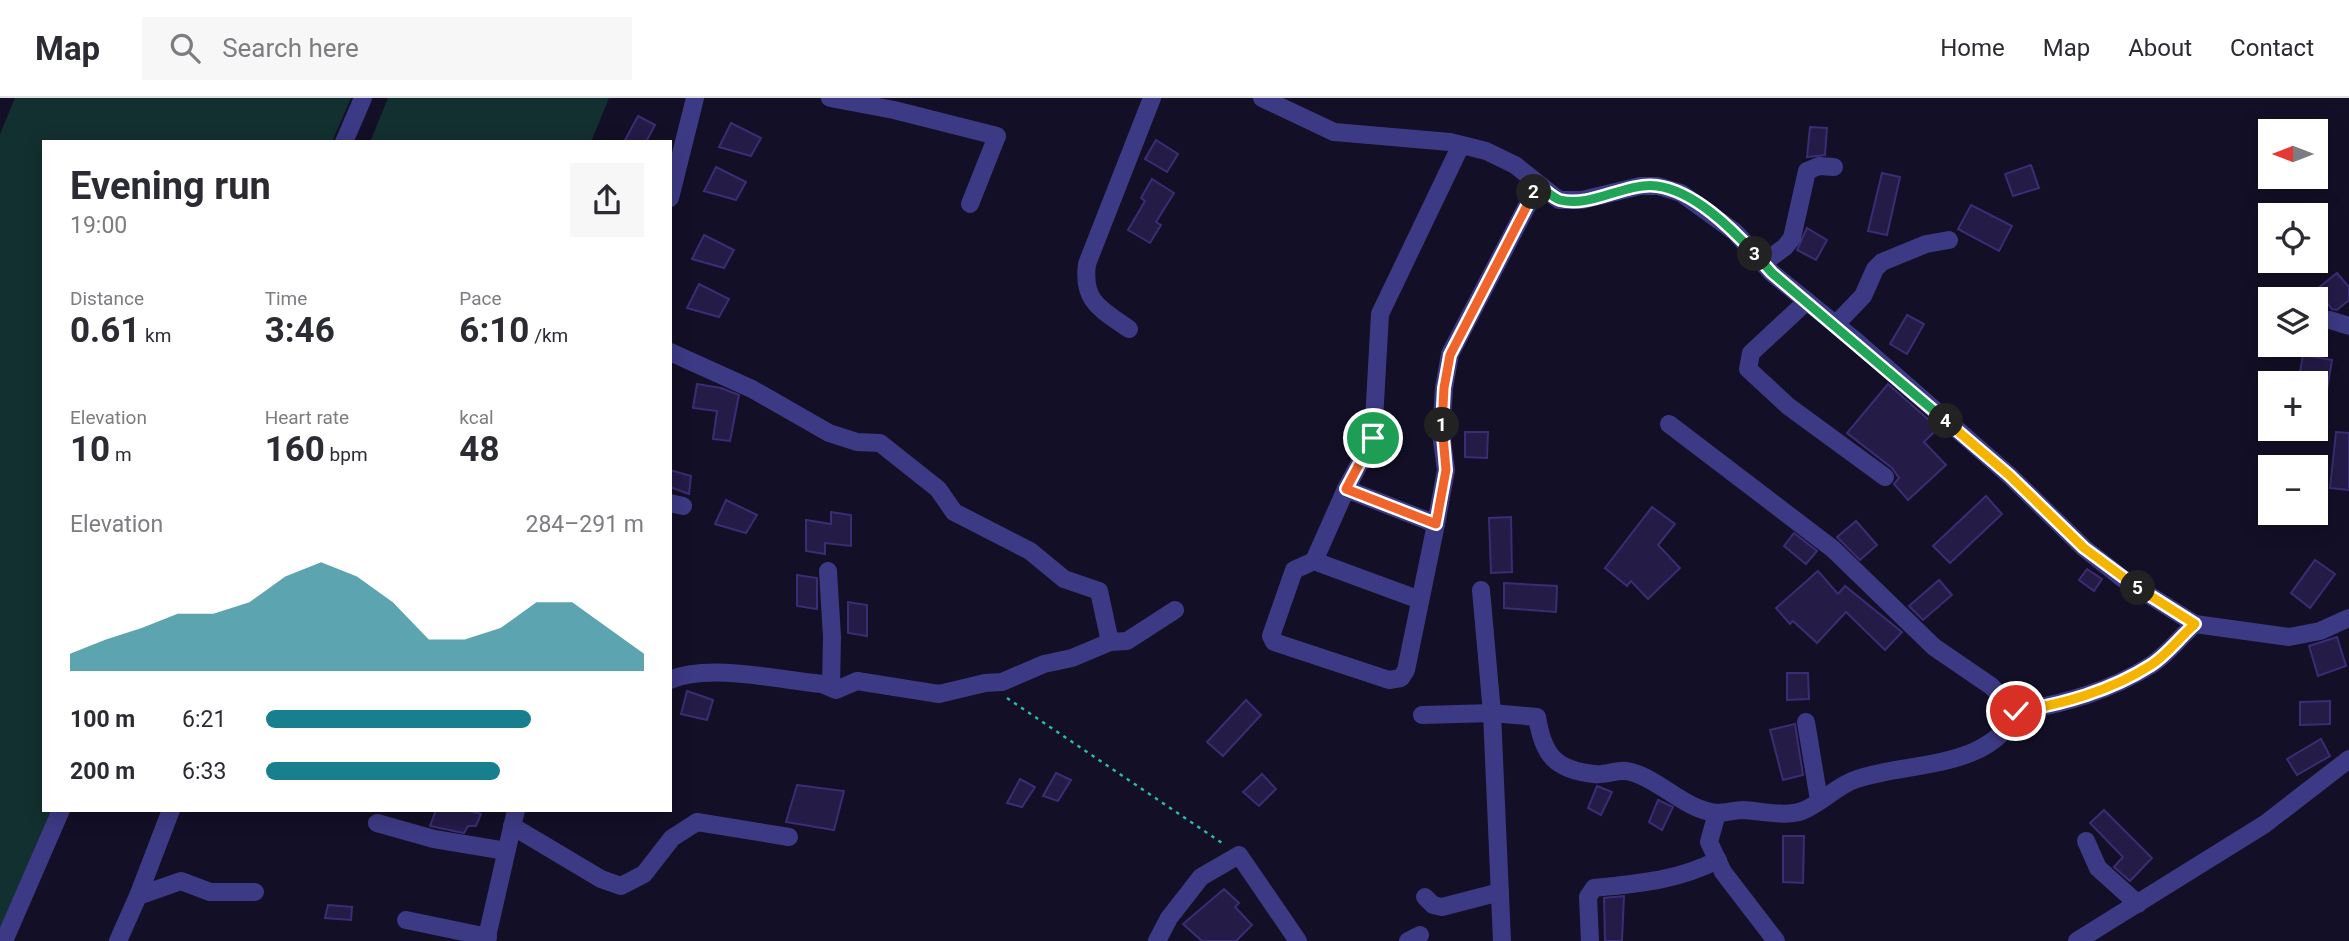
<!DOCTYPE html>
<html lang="en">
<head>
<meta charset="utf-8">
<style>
	:root { --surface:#fff; --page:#f7f7f7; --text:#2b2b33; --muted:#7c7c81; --line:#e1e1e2; --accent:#187f8f }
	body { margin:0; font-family:Roboto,sans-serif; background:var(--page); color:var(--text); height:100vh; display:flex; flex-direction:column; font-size:26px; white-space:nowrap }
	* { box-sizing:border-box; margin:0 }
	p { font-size:23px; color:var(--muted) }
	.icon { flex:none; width:38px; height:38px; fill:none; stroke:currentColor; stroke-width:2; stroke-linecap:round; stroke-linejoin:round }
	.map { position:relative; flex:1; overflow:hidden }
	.side { position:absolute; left:42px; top:42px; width:630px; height:672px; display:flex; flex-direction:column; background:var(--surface); border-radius:0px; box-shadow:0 4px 18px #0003 }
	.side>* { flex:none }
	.needle { width:46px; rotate:270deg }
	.controls { position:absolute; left:2258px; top:21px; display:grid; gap:14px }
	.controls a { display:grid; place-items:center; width:70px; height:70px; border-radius:0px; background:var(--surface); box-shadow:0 4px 18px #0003; font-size:35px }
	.pin { position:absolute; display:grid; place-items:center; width:60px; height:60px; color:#fff; margin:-30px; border:4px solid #fff; border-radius:50%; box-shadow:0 2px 7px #0007 }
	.km { position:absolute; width:35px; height:35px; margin:-18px; border-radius:50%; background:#222; color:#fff; font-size:19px; line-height:35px; text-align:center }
	.round { display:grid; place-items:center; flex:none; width:74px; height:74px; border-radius:0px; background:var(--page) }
	.head { display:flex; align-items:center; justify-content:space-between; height:119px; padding:0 28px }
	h1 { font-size:38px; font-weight:700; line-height:52px }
	.stats { display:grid; grid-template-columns:repeat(3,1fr); gap:10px; height:119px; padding:7px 28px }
	.stats div { display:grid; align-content:center }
	.stats b { font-size:35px; font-weight:700 }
	.stats small { font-size:19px; font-weight:400 }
	.stats p { font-size:19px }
	.chart { height:196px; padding:14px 28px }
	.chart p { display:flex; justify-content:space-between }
	.chart svg { width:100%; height:126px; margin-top:7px; fill:var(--accent); opacity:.7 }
	ul { padding:0 28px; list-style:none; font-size:23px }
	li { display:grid; grid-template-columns:112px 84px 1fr; align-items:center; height:52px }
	li i { height:18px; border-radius:9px; background:var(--accent) }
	header { display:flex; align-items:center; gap:42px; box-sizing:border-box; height:98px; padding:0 35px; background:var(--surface); border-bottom:2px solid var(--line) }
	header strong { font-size:33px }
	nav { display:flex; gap:38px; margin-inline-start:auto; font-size:24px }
	.search { width:490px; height:63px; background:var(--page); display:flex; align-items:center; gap:18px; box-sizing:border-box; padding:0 24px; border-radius:0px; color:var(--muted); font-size:26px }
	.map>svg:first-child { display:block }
	.green { fill:#12302f }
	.building { fill:#241b47; stroke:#3b2d73; stroke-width:2 }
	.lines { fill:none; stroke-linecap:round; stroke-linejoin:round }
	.path { stroke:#2fb8b0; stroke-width:2.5; stroke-dasharray:3.5 5; stroke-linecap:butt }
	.minor { stroke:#3d3a85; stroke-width:18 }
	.split-1-casing { stroke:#fff; stroke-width:14 }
	.split-2-casing { stroke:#fff; stroke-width:14 }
	.split-3-casing { stroke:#fff; stroke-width:14 }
	.split-4-casing { stroke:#fff; stroke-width:14 }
	.split-5-casing { stroke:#fff; stroke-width:14 }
	.split-6-casing { stroke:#fff; stroke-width:14 }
	.split-1 { stroke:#f0652b; stroke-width:9 }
	.split-2 { stroke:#f0652b; stroke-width:9 }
	.split-3 { stroke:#22a559; stroke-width:9 }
	.split-4 { stroke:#22a559; stroke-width:9 }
	.split-5 { stroke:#f5b400; stroke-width:9 }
	.split-6 { stroke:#f5b400; stroke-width:9 }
</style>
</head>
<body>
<header>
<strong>Map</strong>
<div class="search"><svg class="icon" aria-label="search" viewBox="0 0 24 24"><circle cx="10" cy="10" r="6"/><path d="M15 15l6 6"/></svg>Search here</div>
<nav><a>Home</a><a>Map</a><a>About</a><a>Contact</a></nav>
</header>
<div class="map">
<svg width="2349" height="843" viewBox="0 0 2349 843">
	<rect width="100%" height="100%" fill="#130f26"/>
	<g class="green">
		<path d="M15 0H351L332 44H44V712H51L0 833V36Z"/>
		<path d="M388 0H609L591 44H370Z"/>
	</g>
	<g class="building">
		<path d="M638 18 655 27 646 44H624Z"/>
		<path d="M731 25 761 40 751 58 719 49Z"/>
		<path d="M1810 29 1827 30 1825 57 1807 59Z"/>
		<path d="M1156 42 1178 56 1167 74 1145 61Z"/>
		<path d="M2031 67 2039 90 2013 98 2005 76Z"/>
		<path d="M716 69 746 84 736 102 704 93Z"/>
		<path d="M1882 75 1900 79 1887 137 1868 133Z"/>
		<path d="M1152 81 1174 95 1156 124 1161 127 1150 145 1128 132 1145 103 1141 100Z"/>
		<path d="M1971 107 2012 128 1999 153 1958 131Z"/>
		<path d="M1807 130 1827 142 1816 162 1797 152Z"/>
		<path d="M704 137 734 152 724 170 692 161Z"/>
		<path d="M2337 175 2349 189V202L2337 212 2332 211 2316 192Z"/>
		<path d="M699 186 729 201 719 219 687 210Z"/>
		<path d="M1907 217 1924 226 1907 256 1890 246Z"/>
		<path d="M2303 257 2332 262 2323 316H2315V285H2298Z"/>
		<path d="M697 286 721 290 739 297 730 343 713 341 717 313 693 310Z"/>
		<path d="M1888 286 1938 330 1924 344 1946 367 1908 402 1894 386 1899 380 1892 370 1847 335Z"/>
		<path d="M1465 334H1488L1487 360 1465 359Z"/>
		<path d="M2336 334 2349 335V392L2330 390Z"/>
		<path d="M670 372 691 378 689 396 670 389Z"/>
		<path d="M1986 398 2002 416 1950 465 1933 448Z"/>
		<path d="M726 402 757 417 746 435 715 426Z"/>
		<path d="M1652 409 1675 426 1658 447 1680 470 1648 501 1631 483 1627 488 1605 470Z"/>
		<path d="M831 414 851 417V448L825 445V456L806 453V422L831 426Z"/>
		<path d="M1511 419 1512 474 1491 475 1489 420Z"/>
		<path d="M1856 423 1877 447 1860 462 1837 439Z"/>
		<path d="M1794 435 1817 453 1806 466 1784 448Z"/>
		<path d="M2315 462 2335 476 2310 510 2291 495Z"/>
		<path d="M2087 471 2102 481 2094 493 2079 482Z"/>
		<path d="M1818 473 1838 496 1845 488 1902 534 1885 552 1846 514 1817 545 1793 523 1790 526 1776 510Z"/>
		<path d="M797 477 817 480V511L797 508Z"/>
		<path d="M1939 482 1952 497 1923 522 1909 508Z"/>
		<path d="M1504 485 1557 488 1556 514 1504 510Z"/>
		<path d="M848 504 867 507V538L848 535Z"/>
		<path d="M2337 539 2346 568 2318 578 2309 548Z"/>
		<path d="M1787 575H1808L1809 601 1787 602Z"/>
		<path d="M687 593 713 602 707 622 681 616Z"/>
		<path d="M1246 602 1261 617 1223 658 1207 644Z"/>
		<path d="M2330 603V626L2300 627V604Z"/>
		<path d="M1795 626 1803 677 1783 682 1770 632Z"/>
		<path d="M2321 641 2330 658 2297 677 2287 661Z"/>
		<path d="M1056 675 1071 682 1058 703 1043 698Z"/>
		<path d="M1262 676 1276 691 1259 708 1243 694Z"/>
		<path d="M1020 681 1035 689 1022 709 1007 705Z"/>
		<path d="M797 687 844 693 834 732 786 724Z"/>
		<path d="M1597 688 1612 694 1601 717 1588 710Z"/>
		<path d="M1658 702 1673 709 1662 732 1649 724Z"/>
		<path d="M436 712H466L481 716 476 728H468L464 735 430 728Z"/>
		<path d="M2104 712 2152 760 2130 783 2114 769 2123 759 2090 725Z"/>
		<path d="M1783 738H1804L1803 785 1783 784Z"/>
		<path d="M1224 791 1239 805 1235 809 1252 827 1236 843H1202L1183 826Z"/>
		<path d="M1624 798 1622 843H1605L1604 800Z"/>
		<path d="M328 807 352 809 351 822 325 820Z"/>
	</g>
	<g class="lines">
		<path class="path" d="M1007 600 1222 745"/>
		<g class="minor">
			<path d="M830 0 894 12 997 38 970 106"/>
			<path d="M1262 0 1334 34 1450 44 1486 53 1515 67 1559 102H1582L1640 88H1658L1681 95 1735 134 1772 175 1856 243 2009 377 2084 450 2122 480 2195 526 2289 539 2320 533 2349 520"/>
			<path d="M344 44 363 0"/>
			<path d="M1461 47 1380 216 1373 340 1346 391 1436 426 1446 372 1441 335 1444 290 1450 256 1538 87"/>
			<path d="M670 100 695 0"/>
			<path d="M1763 165 1785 149 1792 140 1807 73 1819 68 1834 69"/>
			<path d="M1807 203 1751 255 1748 271 1788 308 1885 379"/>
			<path d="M2330 222 2349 228"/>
			<path d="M1836 226 1863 198 1875 171 1882 164 1926 146 1949 142"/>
			<path d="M1129 231C1101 211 1082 204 1087 166L1152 0"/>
			<path d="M670 254 752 291 829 335 857 344 880 345 938 391 954 414 1030 453 1064 481 1099 493 1110 544"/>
			<path d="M1669 326 1833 451 1934 549 1991 588 2016 613"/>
			<path d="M1346 391 1314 463 1294 472 1271 538 1274 544 1389 582 1401 580 1406 572 1436 426"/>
			<path d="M670 405 683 408"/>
			<path d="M1314 463 1420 502"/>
			<path d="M828 473 832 539 831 589"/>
			<path d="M1481 492 1492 615 1502 843"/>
			<path d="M670 582C709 565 780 582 822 586L836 592 857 583 939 596 985 585 1002 584 1044 566 1072 560 1110 544 1127 543 1175 512"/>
			<path d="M1422 617 1492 615 1537 619C1543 656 1554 672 1594 676 1606 678 1619 670 1631 674 1661 682 1685 712 1717 715 1726 715 1735 712 1743 712 1761 713 1785 719 1802 713 1821 706 1837 687 1857 681 1909 663 1992 672 2016 613 2062 607 2112 592 2151 567 2167 557 2181 538 2195 526"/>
			<path d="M1806 624 1819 702"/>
			<path d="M1717 715 1709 744 1723 774 1776 843"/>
			<path d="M377 725 434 741 506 753"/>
			<path d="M512 728 601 781 621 788 644 776 672 740 697 724 789 739"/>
			<path d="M2086 743 2098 770 2138 806"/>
			<path d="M138 798 171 712"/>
			<path d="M1425 799 1433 807 1442 809 1500 794"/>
			<path d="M406 822 488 839"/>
			<path d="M4 843 61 712"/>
			<path d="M118 843 138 798 181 783 210 794H255"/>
			<path d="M486 843 516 712"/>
			<path d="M1157 843 1169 820 1201 779 1239 757 1298 843"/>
			<path d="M1408 843 1420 837"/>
			<path d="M1590 843 1588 799 1594 790C1640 785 1676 783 1718 762"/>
			<path d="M2077 843 2265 726 2349 661"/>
		</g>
	</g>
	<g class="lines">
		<defs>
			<path id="split-1" d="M1373 340 1346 391 1436 426 1446 372 1442 327"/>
			<path id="split-2" d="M1442 327 1444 290 1450 257 1534 94"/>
			<path id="split-3" d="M1534 94 1538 87C1544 91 1553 100 1560 102 1592 110 1625 84 1657 88 1694 93 1731 130 1755 156"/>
			<path id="split-4" d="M1755 156 1772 175 1946 323"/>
			<path id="split-5" d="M1946 323 2009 377 2084 450 2138 490"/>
			<path id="split-6" d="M2016 613C2062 607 2112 592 2151 567 2167 557 2181 538 2195 526L2138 490"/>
		</defs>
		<use href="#split-1" class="split-1-casing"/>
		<use href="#split-2" class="split-2-casing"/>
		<use href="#split-3" class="split-3-casing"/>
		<use href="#split-4" class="split-4-casing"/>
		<use href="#split-5" class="split-5-casing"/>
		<use href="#split-6" class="split-6-casing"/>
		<use href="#split-1" class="split-1"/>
		<use href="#split-2" class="split-2"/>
		<use href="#split-3" class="split-3"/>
		<use href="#split-4" class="split-4"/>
		<use href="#split-5" class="split-5"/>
		<use href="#split-6" class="split-6"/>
	</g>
</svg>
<div class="controls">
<a><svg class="needle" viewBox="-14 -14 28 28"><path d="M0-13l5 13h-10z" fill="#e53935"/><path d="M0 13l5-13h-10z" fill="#7c7c81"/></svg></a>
<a><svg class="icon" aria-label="locate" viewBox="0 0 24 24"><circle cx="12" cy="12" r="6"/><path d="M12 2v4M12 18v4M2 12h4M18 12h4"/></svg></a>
<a><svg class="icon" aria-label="layers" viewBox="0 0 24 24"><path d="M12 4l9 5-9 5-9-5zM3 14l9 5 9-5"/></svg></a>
<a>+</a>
<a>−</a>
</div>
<div class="pin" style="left:1373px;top:340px;background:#1e9e55"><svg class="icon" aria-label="arrive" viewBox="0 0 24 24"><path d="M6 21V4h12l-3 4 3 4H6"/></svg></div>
<div class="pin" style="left:2016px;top:613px;background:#d93025"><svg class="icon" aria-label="check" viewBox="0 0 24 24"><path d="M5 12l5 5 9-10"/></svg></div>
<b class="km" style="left:1442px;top:327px">1</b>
<b class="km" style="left:1534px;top:94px">2</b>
<b class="km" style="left:1755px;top:156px">3</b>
<b class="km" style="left:1946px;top:323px">4</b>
<b class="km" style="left:2138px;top:490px">5</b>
<section class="side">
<div class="head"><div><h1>Evening run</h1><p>19:00</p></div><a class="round"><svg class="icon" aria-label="share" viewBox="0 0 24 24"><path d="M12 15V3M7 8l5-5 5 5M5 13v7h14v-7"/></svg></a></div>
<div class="stats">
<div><p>Distance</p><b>0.61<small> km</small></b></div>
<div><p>Time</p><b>3:46</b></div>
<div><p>Pace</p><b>6:10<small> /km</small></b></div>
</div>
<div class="stats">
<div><p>Elevation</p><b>10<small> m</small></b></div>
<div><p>Heart rate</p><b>160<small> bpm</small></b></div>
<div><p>kcal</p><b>48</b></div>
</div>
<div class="chart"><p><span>Elevation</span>284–291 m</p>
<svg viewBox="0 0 160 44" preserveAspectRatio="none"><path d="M0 44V38L10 33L20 29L30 24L40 24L50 20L60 11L70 6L80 11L90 20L100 33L110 33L120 29L130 20L140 20L150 29L160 38V44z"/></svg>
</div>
<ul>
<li><b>100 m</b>6:21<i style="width:70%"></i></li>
<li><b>200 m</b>6:33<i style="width:62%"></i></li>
</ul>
</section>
</div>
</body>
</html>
